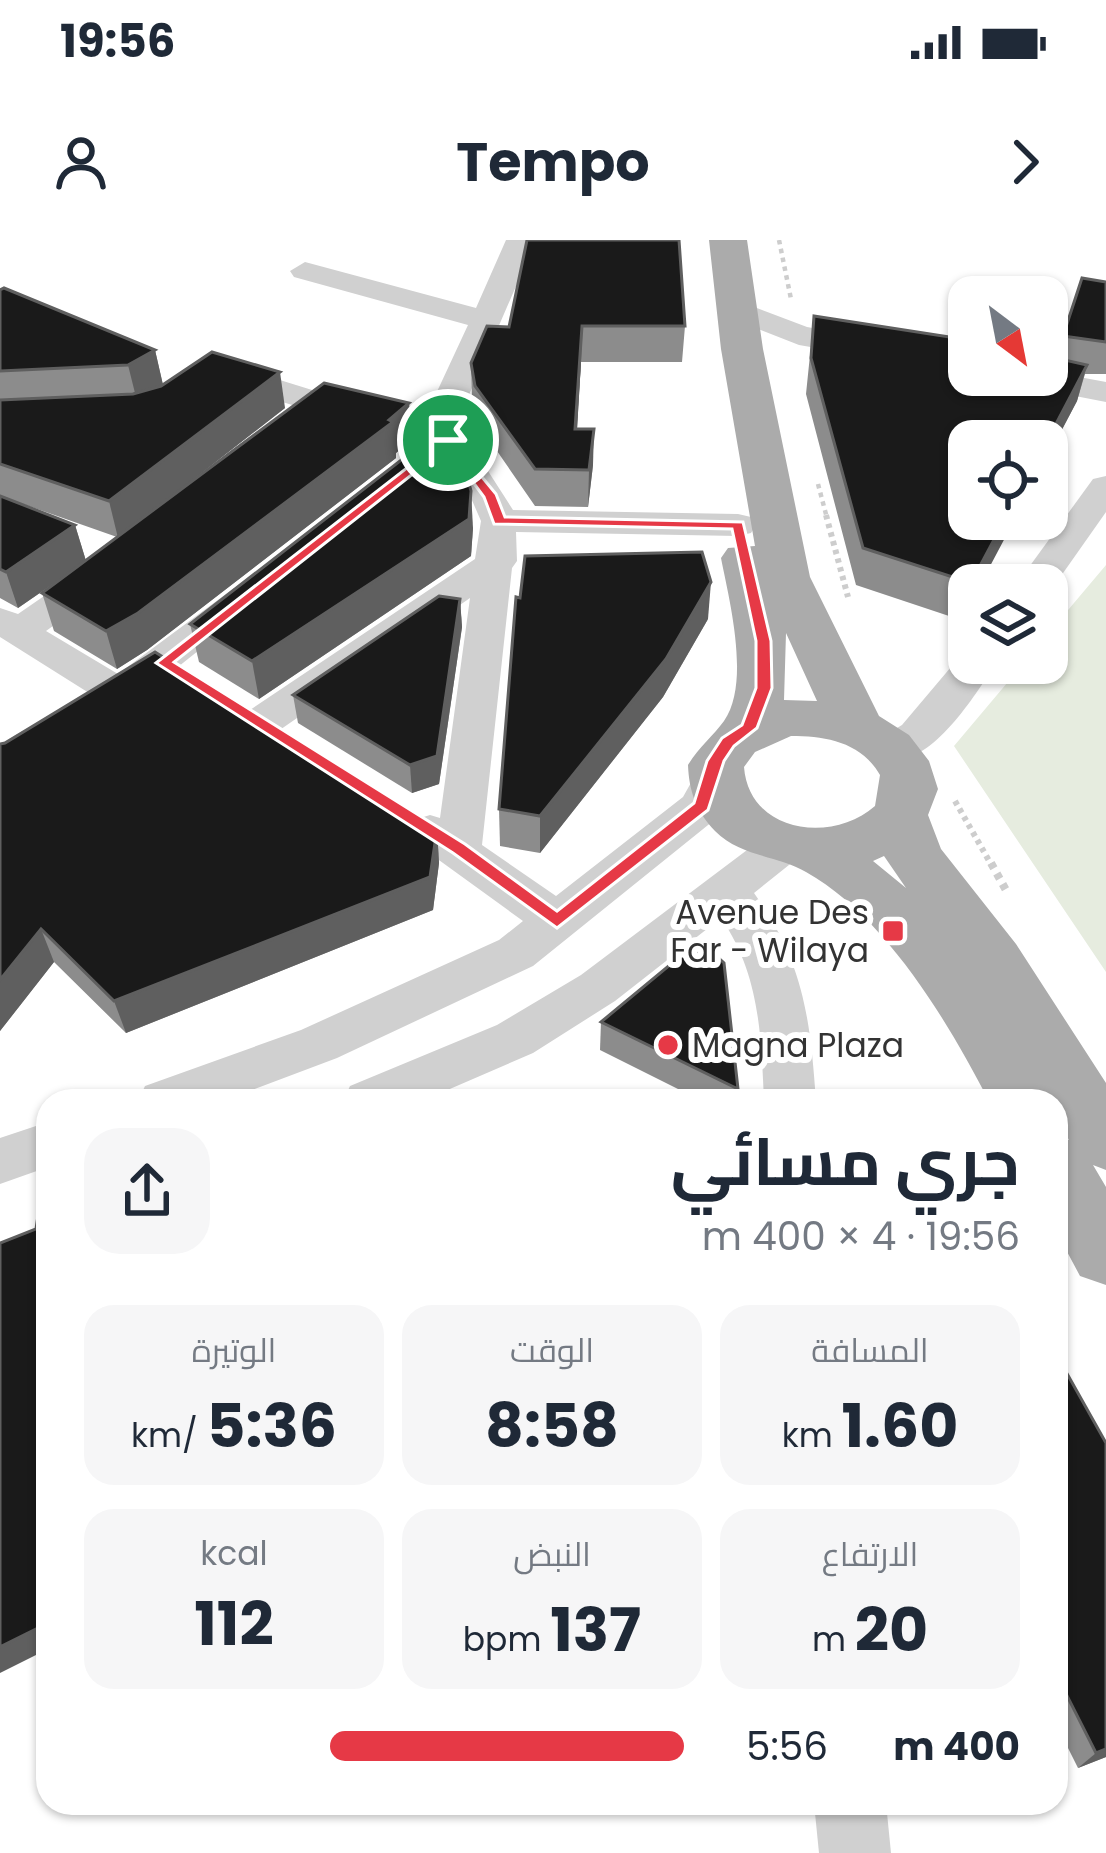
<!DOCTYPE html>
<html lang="ar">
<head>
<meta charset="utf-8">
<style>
	:root { --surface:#fff; --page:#f6f6f7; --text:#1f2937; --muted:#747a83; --accent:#e63946 }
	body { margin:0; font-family:Poppins,Cairo,sans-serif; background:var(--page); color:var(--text); direction:rtl; height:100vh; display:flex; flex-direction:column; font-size:45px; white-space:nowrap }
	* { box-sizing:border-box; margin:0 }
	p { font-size:39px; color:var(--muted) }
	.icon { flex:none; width:66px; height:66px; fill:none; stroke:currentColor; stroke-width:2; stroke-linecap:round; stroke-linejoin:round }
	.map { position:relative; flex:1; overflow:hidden; direction:ltr }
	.sheet { position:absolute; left:36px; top:849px; width:1032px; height:726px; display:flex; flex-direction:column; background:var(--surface); border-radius:36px; box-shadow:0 3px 9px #0004; direction:rtl }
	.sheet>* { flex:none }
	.needle { width:78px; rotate:148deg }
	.tools { position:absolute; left:948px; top:36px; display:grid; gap:24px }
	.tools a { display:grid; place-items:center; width:120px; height:120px; border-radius:24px; background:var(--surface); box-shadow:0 3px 9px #0004; font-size:60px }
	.pin { position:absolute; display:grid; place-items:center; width:102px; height:102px; color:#fff; margin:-51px; border:6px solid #fff; border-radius:50%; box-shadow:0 3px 12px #0007 }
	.round { display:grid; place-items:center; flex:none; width:126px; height:126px; border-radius:36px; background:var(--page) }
	.head { display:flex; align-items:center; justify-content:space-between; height:204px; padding:0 48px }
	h1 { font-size:66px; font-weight:700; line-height:90px }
	.figures { display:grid; grid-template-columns:repeat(3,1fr); gap:18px; height:204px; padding:12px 48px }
	.figures div { display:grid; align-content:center; border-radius:30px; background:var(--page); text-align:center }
	.figures b { font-size:60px; font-weight:700 }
	.figures small { font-size:33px; font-weight:400 }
	.figures p { font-size:33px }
	ul { padding:0 48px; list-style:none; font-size:39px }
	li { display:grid; grid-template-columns:192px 144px 1fr; align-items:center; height:90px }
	li i { height:30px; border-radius:15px; background:var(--accent) }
	.status { display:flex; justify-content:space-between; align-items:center; height:84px; padding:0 60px; background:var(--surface); direction:ltr }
	.status svg { height:33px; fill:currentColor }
	header { display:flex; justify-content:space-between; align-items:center; height:156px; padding:0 48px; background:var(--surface); font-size:54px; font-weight:700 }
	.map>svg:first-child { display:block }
	.green { fill:#e6ecdf }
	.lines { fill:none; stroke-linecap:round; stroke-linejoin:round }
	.path-far2 { stroke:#cdcdcd; stroke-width:4.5; stroke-dasharray:4.5 4.5; stroke-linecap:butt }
	.path-far1 { stroke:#cdcdcd; stroke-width:6; stroke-dasharray:4.5 4.5; stroke-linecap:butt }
	.path { stroke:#cdcdcd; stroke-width:8; stroke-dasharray:6 6; stroke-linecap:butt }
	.street { fill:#d0d0d0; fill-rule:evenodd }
	.primary { fill:#ababab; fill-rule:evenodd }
	.wall { fill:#8c8c8c; fill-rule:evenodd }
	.shaded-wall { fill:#5f5f5f }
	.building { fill:#1a1a1a; stroke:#5f5f5f; stroke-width:3 }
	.route { fill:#e63946; stroke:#fff; stroke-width:3; fill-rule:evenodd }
	.poi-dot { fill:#e63946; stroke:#fff; stroke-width:4.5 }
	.labels { text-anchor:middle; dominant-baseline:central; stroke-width:12; stroke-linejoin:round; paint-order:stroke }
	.poi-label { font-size:33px; fill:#333; stroke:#fff; text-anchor:end }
</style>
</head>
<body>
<div class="status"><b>19:56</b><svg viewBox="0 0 49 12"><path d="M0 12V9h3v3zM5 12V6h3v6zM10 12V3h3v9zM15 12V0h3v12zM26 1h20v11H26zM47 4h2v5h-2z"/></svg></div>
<header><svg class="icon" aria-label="forward" viewBox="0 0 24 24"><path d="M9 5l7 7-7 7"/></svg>Tempo<svg class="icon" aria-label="person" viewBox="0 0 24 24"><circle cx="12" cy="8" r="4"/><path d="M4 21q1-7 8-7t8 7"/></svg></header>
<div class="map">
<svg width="1106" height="1613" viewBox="0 0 1106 1613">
	<rect width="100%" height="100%" fill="#fff"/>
	<path class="green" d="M1106 325V732L954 506 1024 423H1047V395Z"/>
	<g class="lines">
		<g class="path-far2">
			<path d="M779 0 791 59"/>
			<path d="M818 244 827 278"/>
		</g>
		<g class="path-far1">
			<path d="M826 275 848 357"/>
			<path d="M955 561 992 626"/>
		</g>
		<path class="path" d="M991 623 1007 652"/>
		<g class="street">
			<path d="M506 0H536L462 171 470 203 513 270 738 274 751 277 756 285 751 293 738 296 516 292 517 321 512 328 482 605 556 656 683 557 697 532 712 527 727 532 734 542 718 577 533 726 337 818 223 861H138L145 846 301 790 499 700 523 681 414 602 407 591 414 580 430 575 440 578 470 358 274 494 259 498 244 494 238 484 244 474 475 319 481 281 468 251 435 203 428 171 468 85 294 37 290 31 305 22 476 68Z"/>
			<path d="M736 60 807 87 969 116 972 135 799 105 725 76 721 69 725 62Z"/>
			<path d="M215 120 325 154 382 164 387 171 370 181 308 170 203 137 199 130 203 123Z"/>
			<path d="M1047 131 1106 142V162L1003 142 999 135H1047Z"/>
			<path d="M1106 236V272L1049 353 1047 345H1016L1093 239Z"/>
			<path d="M102 322 115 325 121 333 115 341 46 391 118 434 234 348H262L267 356 134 462 15 533 0 537V504L89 453 0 397V368L18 374 89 325Z"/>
			<path d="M969 412V423H996C972 460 927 534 877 520L871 510 877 500 902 485 962 414Z"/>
			<path d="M783 590 799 595 806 606 799 617 754 653C804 723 810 778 816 861H764C761 795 760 735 721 678L615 761 533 813 422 861H343L350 846 497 785 581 735 767 595Z"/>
			<path d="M48 882V927L0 944V898Z"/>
			<path d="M814 1563H886L891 1613H819Z"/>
		</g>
		<path class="primary" d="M709 0H747L763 109 810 337 879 476 909 495 929 521 938 549 928 575 941 609 1016 704 1106 843V930L1093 925 1106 947V1045L1080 1036 1056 991V896L1069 900 1056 879V861H989C948 782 886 677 806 632 777 615 741 617 715 591 696 571 689 551 688 525 698 508 714 495 724 481 751 443 729 359 721 318L728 308 755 306 721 109ZM786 393 817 461 784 460ZM791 496C826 496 861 502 880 535L875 566C832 604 749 593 744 527L755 512ZM884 616 906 648 873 621Z"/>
	</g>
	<g class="wall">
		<path d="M1106 42V134H1085L1077 161 1047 218V201L980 345H969V365L961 380 856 345 806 154 814 76 1057 118 1063 96Z"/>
		<path d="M0 50 155 110 163 145 285 168 164 262 409 163 412 199 396 213V218L147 410 117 429 54 391 42 353 82 324 18 368 0 358ZM6 258 117 297 86 321 75 285Z"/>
		<path d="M685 86 682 122H581L577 189 593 225 588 267 535 266 477 182 472 159 471 123 509 87Z"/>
		<path d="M473 288 471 316 259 459 199 422 190 384Z"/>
		<path d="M460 359 462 387 439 544 412 553 298 483 293 455Z"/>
		<path d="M708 379 663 457 540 613 500 606 499 569Z"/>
		<path d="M0 504 437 589 439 623 433 670 126 793 54 722 0 791Z"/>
		<path d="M601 782 738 849 736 861H702L600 810Z"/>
		<path d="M1056 1114 1106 1203V1517L1078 1528 1056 1484Z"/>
	</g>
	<g class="shaded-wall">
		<path d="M582 86 581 122 575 225V189Z"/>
		<path d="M155 110 163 145 137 161 128 125Z"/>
		<path d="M1087 125 1077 161 1047 218V201Z"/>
		<path d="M280 132 285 168 118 298 109 261Z"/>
		<path d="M409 163 412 199 396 213V218L147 410 117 429 106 391 389 180Z"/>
		<path d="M594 189 593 225 588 267 589 230Z"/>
		<path d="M471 251 473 288 471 316 259 459 252 421Z"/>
		<path d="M1005 279H1015L980 345H970Z"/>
		<path d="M75 285 86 321 18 368 6 332Z"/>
		<path d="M711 342 708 379 663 457 540 613V576Z"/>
		<path d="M969 350V365L961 380Z"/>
		<path d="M460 359 462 387 439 544 412 553 410 525Z"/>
		<path d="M437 589 439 623 433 670 126 793 114 761Z"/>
		<path d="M41 689 54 722 0 791V740Z"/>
		<path d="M48 1383V1409L0 1433V1407Z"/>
		<path d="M1106 1509V1517L1078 1528 1096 1513Z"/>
	</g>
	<g class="building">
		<path d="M527 0H679L685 86H582L575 189H594L589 230 535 229 475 146 471 123 487 86 509 87Z"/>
		<path d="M1082 38 1106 42V102L1063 96Z"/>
		<path d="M4 48 155 110 128 125 0 131V50Z"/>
		<path d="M814 76 969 100V135H1047V116L1087 125 1047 201H969V279H1005L971 343 863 308 811 118Z"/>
		<path d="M212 112 280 132 109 261 0 224V160L133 154 161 146Z"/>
		<path d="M324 143 409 163 389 180 393 182 138 373 106 391 42 353Z"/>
		<path d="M427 200 463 221 471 251 469 279 252 421 190 384Z"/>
		<path d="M0 256 75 285 6 332 0 329Z"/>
		<path d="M702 312 711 342 666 419 540 576 499 569 516 357 520 358 525 316Z"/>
		<path d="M439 356 460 359 437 516 410 525 293 455Z"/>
		<path d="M155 412 437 589 430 637 114 761 41 689 0 740V504L5 503Z"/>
		<path d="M698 709 712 712 724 723 738 849 601 782 683 714Z"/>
		<path d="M48 966V1383L0 1407V1003L36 989 39 969Z"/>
		<path d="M1056 1114 1106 1203V1509L1096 1513 1056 1434Z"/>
	</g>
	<path class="route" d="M448 196 496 254 505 277 743 282 771 401 772 448 757 488 734 506 724 521 708 570 557 688 453 613 156 423ZM447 207 484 257 494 284 732 289 756 401V448L742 485 722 498 707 521 694 563 557 671 465 604 174 422Z"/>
	<g class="poi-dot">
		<rect x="881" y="679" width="24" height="24" rx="6"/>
		<circle cx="668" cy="805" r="12"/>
	</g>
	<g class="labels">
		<g class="poi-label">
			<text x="869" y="672">Avenue Des<tspan x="869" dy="38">Far - Wilaya</tspan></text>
			<text x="692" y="805" text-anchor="start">Magna Plaza</text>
		</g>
	</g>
</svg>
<div class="tools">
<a><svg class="needle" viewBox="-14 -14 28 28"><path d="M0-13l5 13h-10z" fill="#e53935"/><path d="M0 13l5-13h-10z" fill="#747a83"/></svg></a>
<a><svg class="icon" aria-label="locate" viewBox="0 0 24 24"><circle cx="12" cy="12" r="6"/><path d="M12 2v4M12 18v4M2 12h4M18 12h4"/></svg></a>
<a><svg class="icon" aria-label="layers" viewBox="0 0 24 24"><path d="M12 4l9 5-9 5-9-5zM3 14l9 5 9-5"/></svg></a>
</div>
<div class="pin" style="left:448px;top:200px;background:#1e9e55"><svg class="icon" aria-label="arrive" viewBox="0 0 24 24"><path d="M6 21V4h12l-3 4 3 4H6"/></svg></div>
<section class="sheet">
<div class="head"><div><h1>جري مسائي</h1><p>19:56 · 4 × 400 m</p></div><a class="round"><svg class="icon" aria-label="share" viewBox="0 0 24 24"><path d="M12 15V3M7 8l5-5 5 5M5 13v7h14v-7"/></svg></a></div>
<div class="figures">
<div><p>المسافة</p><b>1.60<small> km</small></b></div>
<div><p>الوقت</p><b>8:58</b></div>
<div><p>الوتيرة</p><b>5:36<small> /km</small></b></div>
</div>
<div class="figures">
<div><p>الارتفاع</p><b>20<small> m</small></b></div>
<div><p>النبض</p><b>137<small> bpm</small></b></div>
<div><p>kcal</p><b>112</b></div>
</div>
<ul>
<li><b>400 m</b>5:56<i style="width:59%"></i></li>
</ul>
</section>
</div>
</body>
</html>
